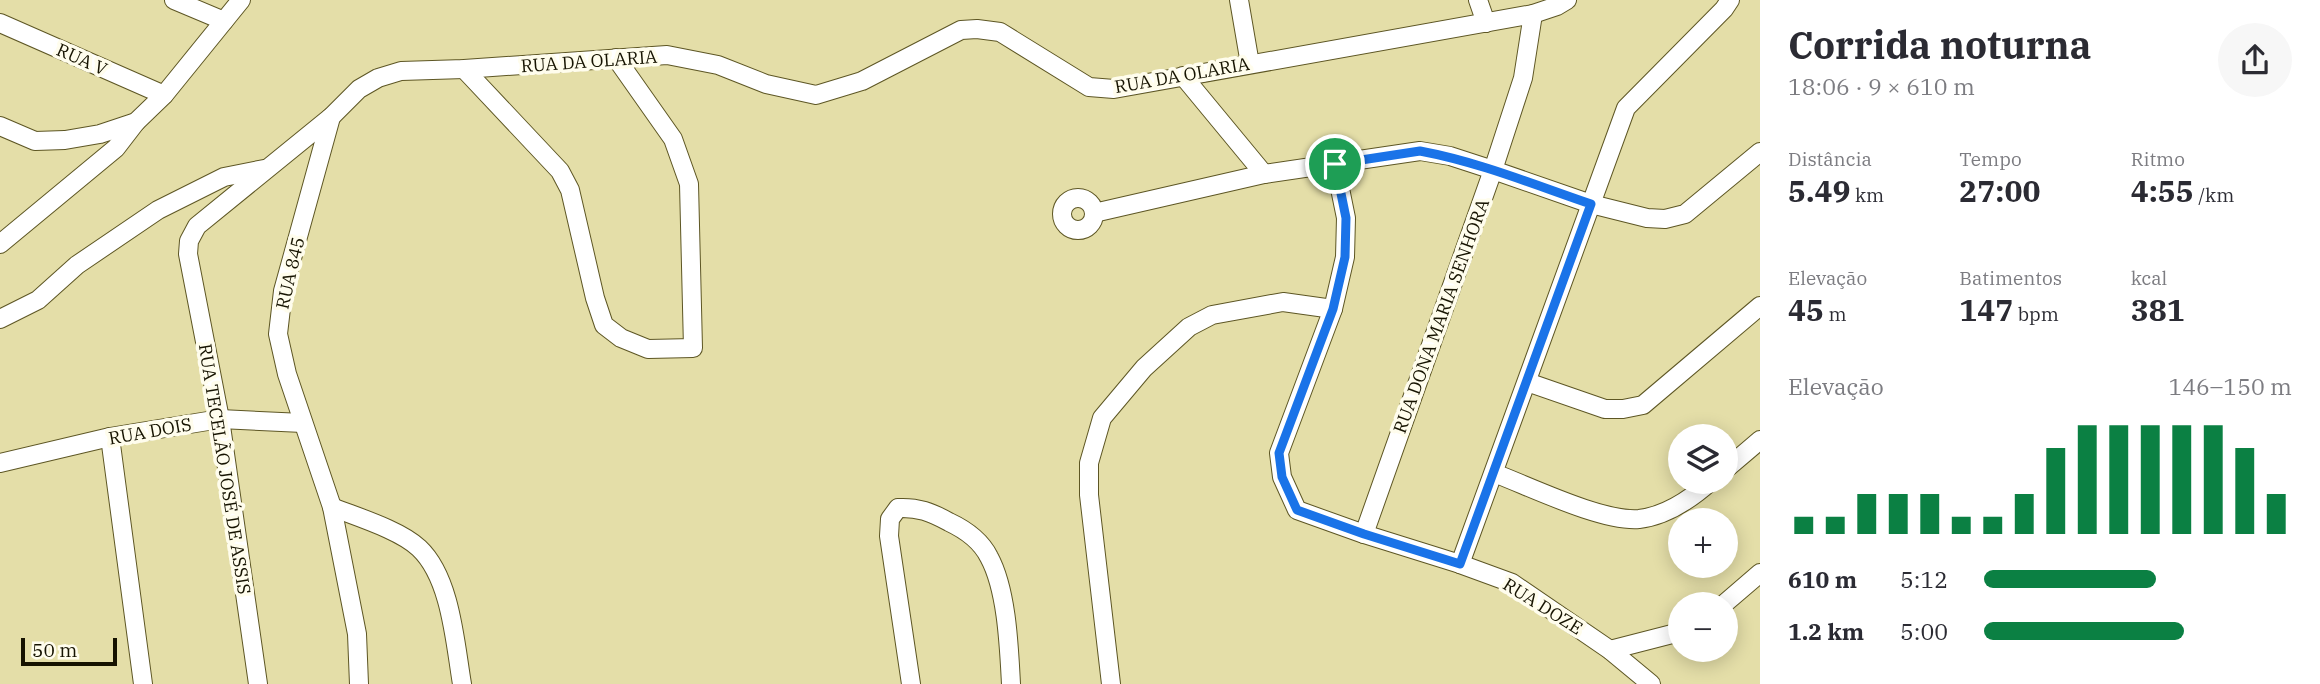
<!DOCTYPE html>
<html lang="pt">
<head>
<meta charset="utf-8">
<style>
	:root { --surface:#fff; --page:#f7f7f7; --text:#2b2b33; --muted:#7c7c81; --accent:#0b8043 }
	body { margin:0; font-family:"IBM Plex Serif",serif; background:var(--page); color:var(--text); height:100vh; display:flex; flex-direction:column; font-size:26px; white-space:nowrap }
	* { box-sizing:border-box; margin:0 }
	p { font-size:23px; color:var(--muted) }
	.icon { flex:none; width:38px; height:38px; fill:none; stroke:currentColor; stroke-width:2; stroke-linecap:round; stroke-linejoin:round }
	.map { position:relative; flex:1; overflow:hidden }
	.drawer { display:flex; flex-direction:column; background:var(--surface); width:560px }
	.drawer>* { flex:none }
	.fabs { position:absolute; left:1668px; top:424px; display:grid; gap:14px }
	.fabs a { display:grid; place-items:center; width:70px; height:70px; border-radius:50%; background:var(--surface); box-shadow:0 4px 18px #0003; font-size:35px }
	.scale { position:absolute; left:21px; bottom:18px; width:96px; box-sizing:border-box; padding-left:7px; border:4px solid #161301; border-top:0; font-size:19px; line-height:24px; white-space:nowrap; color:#161301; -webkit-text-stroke:5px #fffded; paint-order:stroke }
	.pin { position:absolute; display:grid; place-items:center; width:60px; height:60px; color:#fff; margin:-30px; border:4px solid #fff; border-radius:50%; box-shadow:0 2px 7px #0007 }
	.round { display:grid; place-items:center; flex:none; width:74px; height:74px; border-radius:37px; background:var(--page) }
	.summary { display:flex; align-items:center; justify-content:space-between; height:119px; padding:0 28px }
	h1 { font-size:38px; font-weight:800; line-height:52px }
	.metrics { display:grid; grid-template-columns:repeat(3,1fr); gap:10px; height:119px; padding:7px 28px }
	.metrics div { display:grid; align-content:center }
	.metrics b { font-size:30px; font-weight:800 }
	.metrics small { font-size:19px; font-weight:400 }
	.metrics p { font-size:19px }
	.chart { height:196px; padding:14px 28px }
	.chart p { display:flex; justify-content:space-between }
	.chart svg { width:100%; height:126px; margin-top:7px; stroke:var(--accent); stroke-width:6 }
	ul { padding:0 28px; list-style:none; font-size:23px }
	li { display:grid; grid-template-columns:112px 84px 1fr; align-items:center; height:52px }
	li i { height:18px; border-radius:9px; background:var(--accent) }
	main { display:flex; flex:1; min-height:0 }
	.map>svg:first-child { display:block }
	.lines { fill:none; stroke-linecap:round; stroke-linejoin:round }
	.minor-casing { stroke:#5d5624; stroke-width:20 }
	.minor { stroke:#fff; stroke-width:18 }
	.route-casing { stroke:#fff; stroke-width:14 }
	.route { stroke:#1a73e8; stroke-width:9 }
	.labels { text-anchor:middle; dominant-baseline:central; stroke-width:7; stroke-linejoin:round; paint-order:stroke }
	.street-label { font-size:18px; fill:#161301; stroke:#fffded }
</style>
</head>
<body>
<main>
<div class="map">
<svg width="1760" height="684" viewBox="0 0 1760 684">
	<rect width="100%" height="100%" fill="#e4dea8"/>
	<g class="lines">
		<defs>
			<g id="minor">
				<path d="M174 0 224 21"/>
				<path d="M1239 0 1250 64"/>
				<path d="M1478 0 1486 23"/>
				<path d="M0 23 164 95"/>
				<path d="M464 69 560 171 570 190 595 298 604 325 621 338 648 349 693 348 689 184 673 139 616 58"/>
				<path d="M1183 76 1264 174"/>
				<path d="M331 117 283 291 278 334 287 374 332 507 357 634 359 684"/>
				<path d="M0 126 35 141 65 140 100 134 136 122 164 95 241 0"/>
				<path d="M1335 164 1346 218 1345 257 1333 309 1279 453 1282 477 1297 510 1364 534 1460 564 1512 583 1610 650 1651 684"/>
				<circle cx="1078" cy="214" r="16"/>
				<path d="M1094 213 1264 174 1420 151 1450 156 1493 170 1591 204 1647 218 1665 219 1685 214 1760 152"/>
				<path d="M0 244 116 148 136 122"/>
				<path d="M0 319 38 300 77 265 158 210 224 177 264 169"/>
				<path d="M1527 382 1605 409H1623L1643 405 1760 306"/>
				<path d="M110 437 143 684"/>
				<path d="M0 463 110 437 220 419 303 423"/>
				<path d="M1726 469 1760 440"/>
				<path d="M1494 473C1531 487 1602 522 1639 519 1666 516 1692 498 1711 481"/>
				<path d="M332 507C357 517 400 530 419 548 451 578 455 643 462 684"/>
				<path d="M1364 534 1493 170 1523 78 1533 14"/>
				<path d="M1460 564 1626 108 1724 9 1730 0"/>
				<path d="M1724 604 1760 573"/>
				<path d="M1610 650 1680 632"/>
				<path d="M258 684 220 419 188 254 189 241 197 226 331 117 359 89 378 78 401 71 464 69 667 55 718 65 766 84 816 95 862 81 961 30 977 29 1000 32 1089 87 1114 89 1533 14 1557 6 1567 0"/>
				<path d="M911 684 889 536 890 519 898 508C918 507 931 512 949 522 964 529 981 541 989 557 1007 590 1009 647 1011 684"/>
				<path d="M1111 684 1089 495V463L1102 418 1144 368 1189 327 1212 315 1283 302 1333 309"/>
			</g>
		</defs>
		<use href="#minor" class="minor-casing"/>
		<use href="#minor" class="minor"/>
	</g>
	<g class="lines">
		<defs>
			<path id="route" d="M1420 151C1479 162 1535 185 1591 204L1460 564 1364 534 1297 510 1282 477 1279 453 1333 309 1345 257 1346 218 1335 164Z"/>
		</defs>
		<use href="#route" class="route-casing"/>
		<use href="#route" class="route"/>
	</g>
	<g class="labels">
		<g class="street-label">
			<text transform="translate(82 59) rotate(24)">RUA V</text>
			<text transform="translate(589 61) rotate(-4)">RUA DA OLARIA</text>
			<text transform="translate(1182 75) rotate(-10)">RUA DA OLARIA</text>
			<text transform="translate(290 273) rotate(-77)">RUA 845</text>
			<text transform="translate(1441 316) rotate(-70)">RUA DONA MARIA SENHORA</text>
			<text transform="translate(150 431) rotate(-10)">RUA DOIS</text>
			<text transform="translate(225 469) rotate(81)">RUA TECELÃO JOSÉ DE ASSIS</text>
			<text transform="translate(1543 606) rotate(32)">RUA DOZE</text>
		</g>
	</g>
</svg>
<div class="fabs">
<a><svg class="icon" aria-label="layers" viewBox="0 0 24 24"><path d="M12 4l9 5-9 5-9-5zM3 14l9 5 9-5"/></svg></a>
<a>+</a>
<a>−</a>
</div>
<div class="scale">50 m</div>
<div class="pin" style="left:1335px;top:164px;background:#1e9e55"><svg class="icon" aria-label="arrive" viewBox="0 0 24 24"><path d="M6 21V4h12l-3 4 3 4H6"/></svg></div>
</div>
<section class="drawer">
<div class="summary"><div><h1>Corrida noturna</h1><p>18:06 · 9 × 610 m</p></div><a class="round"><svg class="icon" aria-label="share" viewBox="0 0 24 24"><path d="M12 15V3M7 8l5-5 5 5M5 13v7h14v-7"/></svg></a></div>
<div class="metrics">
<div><p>Distância</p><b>5.49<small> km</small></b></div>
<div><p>Tempo</p><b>27:00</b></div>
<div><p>Ritmo</p><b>4:55<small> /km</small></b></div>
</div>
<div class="metrics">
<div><p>Elevação</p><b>45<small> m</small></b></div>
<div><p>Batimentos</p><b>147<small> bpm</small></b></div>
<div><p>kcal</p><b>381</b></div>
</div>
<div class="chart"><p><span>Elevação</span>146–150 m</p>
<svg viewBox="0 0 160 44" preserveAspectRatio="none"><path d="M5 44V38M15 44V38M25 44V30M35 44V30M45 44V30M55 44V38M65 44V38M75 44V30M85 44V14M95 44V6M105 44V6M115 44V6M125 44V6M135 44V6M145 44V14M155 44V30"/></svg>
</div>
<ul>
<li><b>610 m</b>5:12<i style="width:56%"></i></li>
<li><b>1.2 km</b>5:00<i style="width:65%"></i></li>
</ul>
</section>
</main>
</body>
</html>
